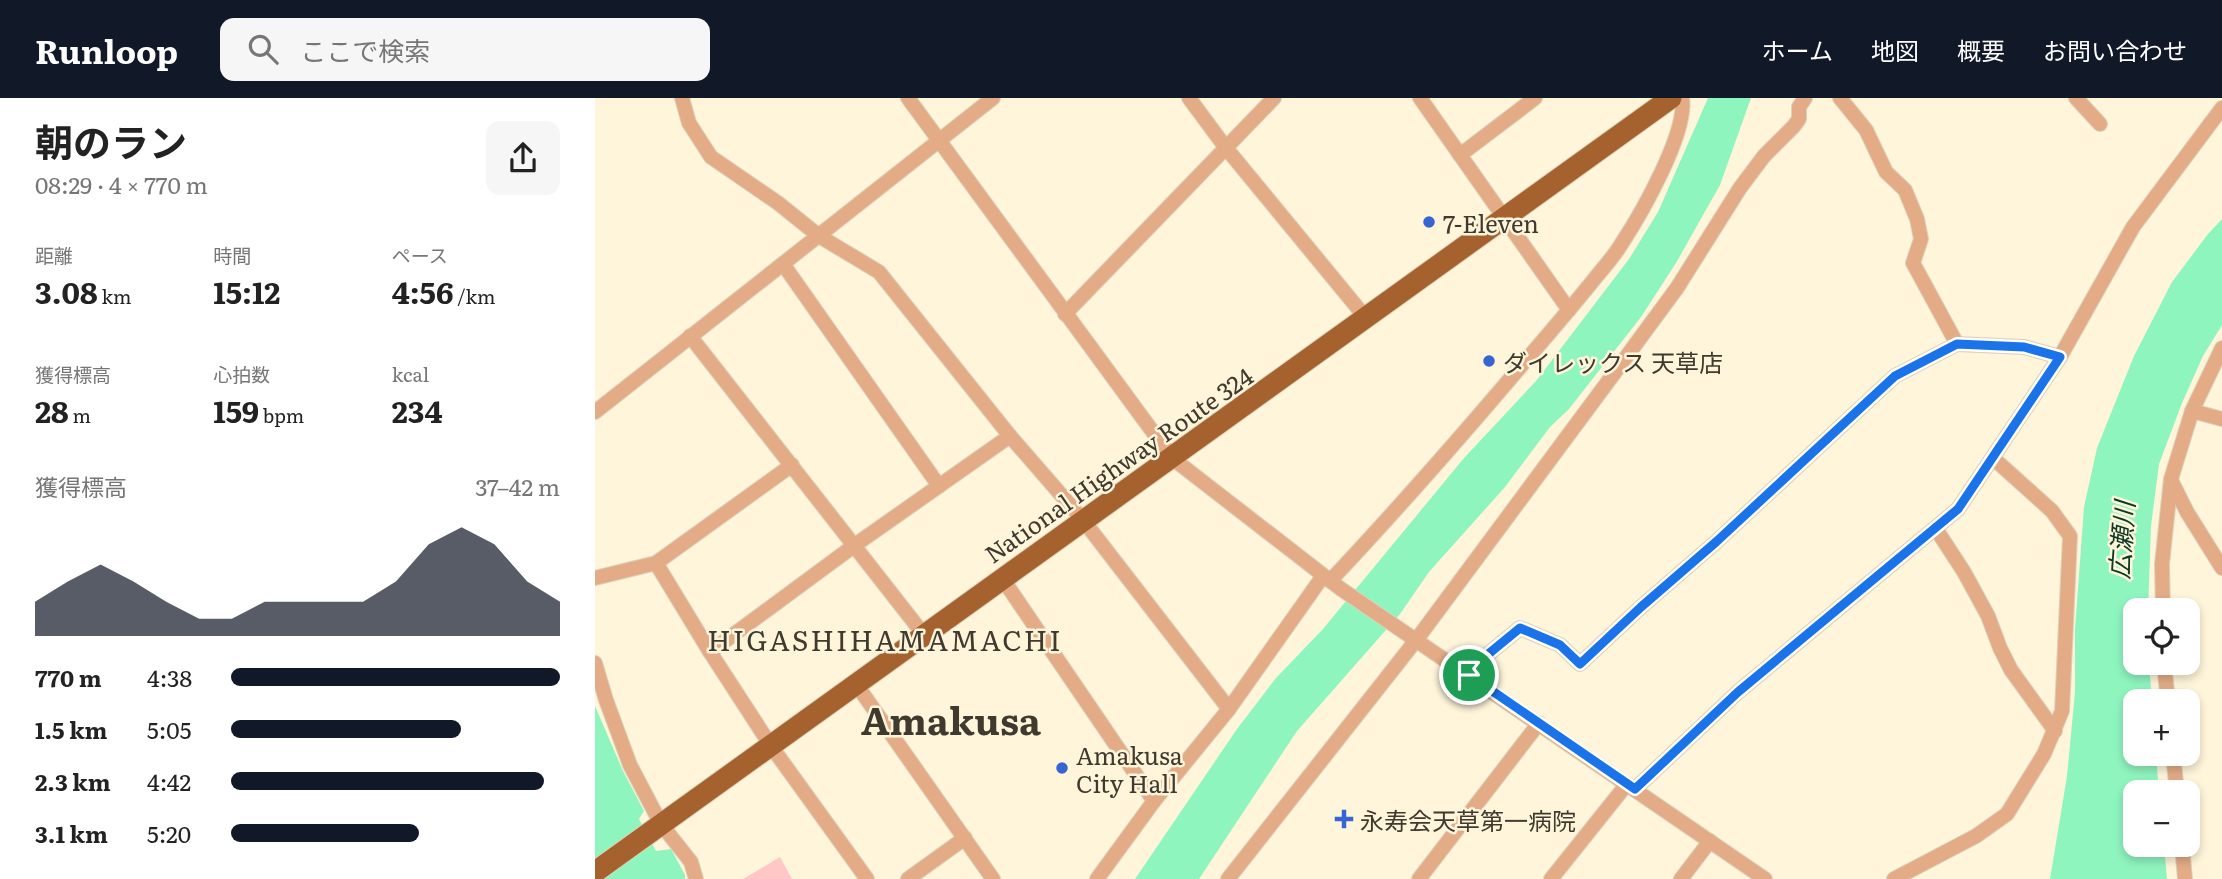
<!DOCTYPE html>
<html lang="ja">
<head>
<meta charset="utf-8">
<style>
	:root { --surface:#fff; --page:#f6f6f6; --text:#222; --muted:#767676; --accent:#111827 }
	body { margin:0; font-family:Literata,"Noto Sans JP",serif; background:var(--page); color:var(--text); height:100vh; display:flex; flex-direction:column; font-size:26px; white-space:nowrap }
	* { box-sizing:border-box; margin:0 }
	p { font-size:23px; color:var(--muted) }
	.icon { flex:none; width:38px; height:38px; fill:none; stroke:currentColor; stroke-width:2; stroke-linecap:round; stroke-linejoin:round }
	.map { position:relative; flex:1; overflow:hidden }
	.drawer { display:flex; flex-direction:column; background:var(--surface); width:595px }
	.drawer>* { flex:none }
	.tools { position:absolute; left:1528px; top:500px; display:grid; gap:14px }
	.tools a { display:grid; place-items:center; width:77px; height:77px; border-radius:14px; background:var(--surface); box-shadow:0 4px 10px #0003; font-size:35px }
	.pin { position:absolute; display:grid; place-items:center; width:60px; height:60px; color:#fff; margin:-30px; border:4px solid #fff; border-radius:50%; box-shadow:0 2px 7px #0007 }
	.round { display:grid; place-items:center; flex:none; width:74px; height:74px; border-radius:14px; background:var(--page) }
	.summary { display:flex; align-items:center; justify-content:space-between; height:119px; padding:0 35px }
	h1 { font-size:38px; font-weight:700; line-height:52px }
	.metrics { display:grid; grid-template-columns:repeat(3,1fr); gap:10px; height:119px; padding:7px 35px }
	.metrics div { display:grid; align-content:center }
	.metrics b { font-size:30px; font-weight:700 }
	.metrics small { font-size:19px; font-weight:400 }
	.metrics p { font-size:19px }
	.chart { height:196px; padding:14px 35px }
	.chart p { display:flex; justify-content:space-between }
	.chart svg { width:100%; height:126px; margin-top:7px; fill:var(--accent); opacity:.7 }
	ul { padding:0 35px; list-style:none; font-size:23px }
	li { display:grid; grid-template-columns:112px 84px 1fr; align-items:center; height:52px }
	li i { height:18px; border-radius:9px; background:var(--accent) }
	header { display:flex; align-items:center; gap:42px; box-sizing:border-box; height:98px; padding:0 35px; background:var(--accent); color:#fff }
	header strong { font-size:33px }
	nav { display:flex; gap:38px; margin-inline-start:auto; font-size:24px }
	.search { width:490px; height:63px; background:var(--page); display:flex; align-items:center; gap:18px; box-sizing:border-box; padding:0 24px; border-radius:14px; color:var(--muted); font-size:26px }
	main { display:flex; flex:1; min-height:0 }
	.map>svg:first-child { display:block }
	.green { fill:#ffc7c6 }
	.water { fill:#8ff5bf }
	.lines { fill:none; stroke-linecap:round; stroke-linejoin:round }
	.minor-casing { stroke:#dcd3bb; stroke-width:16 }
	.highway-casing { stroke:#dcd3bb; stroke-width:23 }
	.minor { stroke:#e3ac87; stroke-width:14 }
	.highway { stroke:#a5612e; stroke-width:21 }
	.route-casing { stroke:#fff; stroke-width:14 }
	.route { stroke:#1a73e8; stroke-width:9 }
	.poi-dot { fill:#3664d3; stroke:#fff5da; stroke-width:2.5 }
	.labels { text-anchor:middle; dominant-baseline:central; stroke-width:5; stroke-linejoin:round; paint-order:stroke }
	.poi-label { font-size:24px; fill:#3f3a2d; stroke:#fff5da; text-anchor:start }
	.street-label { font-size:24px; fill:#3f3a2d; stroke:#fff5da }
	.water-label { font-size:26px; font-style:italic; fill:#0d3a25; stroke:#fff5da }
	.quarter-label { font-size:28px; letter-spacing:2px; fill:#3f3a2d; stroke:#fff5da }
	.town-label { font-size:38px; font-weight:bold; fill:#3f3a2d; stroke:#fff5da }
</style>
</head>
<body>
<header>
<strong>Runloop</strong>
<div class="search"><svg class="icon" aria-label="search" viewBox="0 0 24 24"><circle cx="10" cy="10" r="6"/><path d="M15 15l6 6"/></svg>ここで検索</div>
<nav><a>ホーム</a><a>地図</a><a>概要</a><a>お問い合わせ</a></nav>
</header>
<main>
<section class="drawer">
<div class="summary"><div><h1>朝のラン</h1><p>08:29 · 4 × 770 m</p></div><a class="round"><svg class="icon" aria-label="share" viewBox="0 0 24 24"><path d="M12 15V3M7 8l5-5 5 5M5 13v7h14v-7"/></svg></a></div>
<div class="metrics">
<div><p>距離</p><b>3.08<small> km</small></b></div>
<div><p>時間</p><b>15:12</b></div>
<div><p>ペース</p><b>4:56<small> /km</small></b></div>
</div>
<div class="metrics">
<div><p>獲得標高</p><b>28<small> m</small></b></div>
<div><p>心拍数</p><b>159<small> bpm</small></b></div>
<div><p>kcal</p><b>234</b></div>
</div>
<div class="chart"><p><span>獲得標高</span>37–42 m</p>
<svg viewBox="0 0 160 44" preserveAspectRatio="none"><path d="M0 44V32L10 25L20 19L30 25L40 32L50 38L60 38L70 32L80 32L90 32L100 32L110 25L120 12L130 6L140 12L150 25L160 32V44z"/></svg>
</div>
<ul>
<li><b>770 m</b>4:38<i style="width:100%"></i></li>
<li><b>1.5 km</b>5:05<i style="width:70%"></i></li>
<li><b>2.3 km</b>4:42<i style="width:95%"></i></li>
<li><b>3.1 km</b>5:20<i style="width:57%"></i></li>
</ul>
</section>
<div class="map">
<svg width="1627" height="781" viewBox="0 0 1627 781">
	<rect width="100%" height="100%" fill="#fff5da"/>
	<path class="green" d="M185 759 197 781H148Z"/>
	<g class="water">
		<path d="M1113 0H1156L1125 87 1081 165 1046 219 974 311 955 329 910 389 834 474 805 516 702 633 604 781H540L642 631 681 580 728 531 869 360 941 283 1034 161 1063 114Z"/>
		<path d="M1627 121V227L1608 258 1587 305 1564 366 1556 428 1553 513H1540V565H1554L1557 604H1540V656H1561L1564 695H1540V747H1569L1572 781H1455L1472 678 1480 594V531L1489 409 1502 350 1539 258 1577 184 1613 136Z"/>
		<path d="M0 608 28 673 49 713 44 721 61 753 76 751 90 777V781H0Z"/>
	</g>
	<g class="lines">
		<defs>
			<g id="minor">
				<path d="M87 0 94 25 116 59 183 105 224 138 284 174 415 338 488 422 634 611"/>
				<path d="M313 0 577 360 746 491 1170 781"/>
				<path d="M594 0 631 50 771 220"/>
				<path d="M825 0 974 212"/>
				<path d="M1245 0 1271 32 1291 74 1310 92 1322 121 1326 141 1318 165 1362 246 1429 249 1465 259"/>
				<path d="M1481 0 1505 26"/>
				<path d="M865 57 940 0"/>
				<path d="M188 166 344 388"/>
				<path d="M470 216 679 0"/>
				<path d="M95 238 329 537"/>
				<path d="M1597 313 1627 321"/>
				<path d="M0 314 398 0"/>
				<path d="M1576 382 1592 414 1627 470"/>
				<path d="M1341 431 1369 474 1393 518 1405 550 1416 572 1460 633"/>
				<path d="M61 465 115 554 176 648 272 781"/>
				<path d="M0 480 61 465 197 367"/>
				<path d="M407 480 559 703"/>
				<path d="M735 483C801 413 864 341 926 268 951 239 977 209 1001 179 1010 168 1020 157 1027 145 1046 116 1093 34 1087 0"/>
				<path d="M1568 513 1567 466 1576 381 1597 313 1627 250"/>
				<path d="M115 554 260 447 415 338"/>
				<path d="M0 565 11 602 35 667 66 726 96 764 101 781"/>
				<path d="M1569 565 1573 604"/>
				<path d="M874 577 886 562 925 530 965 547 985 566 1046 509 1121 444 1300 278 1362 246"/>
				<path d="M261 586 398 781"/>
				<path d="M1578 656 1582 695"/>
				<path d="M1040 691 1143 594 1363 411 1465 259 1538 129 1627 10"/>
				<path d="M1587 747 1590 781"/>
				<path d="M313 781 370 740"/>
				<path d="M502 781 559 703 634 611 728 478"/>
				<path d="M633 781 822 541 1029 262 1082 190 1145 90 1169 58 1199 28 1204 21V9L1210 0"/>
				<path d="M824 781 944 625"/>
				<path d="M956 781 1032 686"/>
				<path d="M1086 781 1115 743"/>
				<path d="M1299 781 1381 738 1412 716 1449 656 1467 613 1475 438 1457 413 1398 360"/>
			</g>
			<path id="highway" d="M0 774 1076 0"/>
		</defs>
		<use href="#minor" class="minor-casing"/>
		<use href="#highway" class="highway-casing"/>
		<use href="#minor" class="minor"/>
		<use href="#highway" class="highway"/>
	</g>
	<g class="lines">
		<defs>
			<path id="route" d="M1362 246 1429 249 1465 259 1363 411 1143 594 1040 691 874 577 886 562 925 530 965 547 985 566 1046 509 1121 444 1300 278Z"/>
		</defs>
		<use href="#route" class="route-casing"/>
		<use href="#route" class="route"/>
	</g>
	<g class="poi-dot">
		<circle cx="834" cy="124" r="7"/>
		<circle cx="894" cy="263" r="7"/>
		<circle cx="467" cy="670" r="7"/>
		<path d="M745.5 710.5h7v7h7v7h-7v7h-7v-7h-7v-7h7z"/>
	</g>
	<g class="labels">
		<g class="poi-label">
			<text x="848" y="124">7-Eleven</text>
			<text x="908" y="263">ダイレックス 天草店</text>
			<text x="481" y="656">Amakusa<tspan x="481" dy="28">City Hall</tspan></text>
			<text x="765" y="721">永寿会天草第一病院</text>
		</g>
		<g class="street-label">
			<text transform="translate(523 366) rotate(-35)">National Highway Route 324</text>
		</g>
		<g class="water-label">
			<text transform="translate(1525 442) rotate(-86)">広瀬川</text>
		</g>
		<g class="quarter-label">
			<text x="290" y="541">HIGASHIHAMAMACHI</text>
		</g>
		<g class="town-label">
			<text x="356" y="620">Amakusa</text>
		</g>
	</g>
</svg>
<div class="tools">
<a><svg class="icon" aria-label="locate" viewBox="0 0 24 24"><circle cx="12" cy="12" r="6"/><path d="M12 2v4M12 18v4M2 12h4M18 12h4"/></svg></a>
<a>+</a>
<a>−</a>
</div>
<div class="pin" style="left:874px;top:577px;background:#1e9e55"><svg class="icon" aria-label="arrive" viewBox="0 0 24 24"><path d="M6 21V4h12l-3 4 3 4H6"/></svg></div>
</div>
</main>
</body>
</html>
